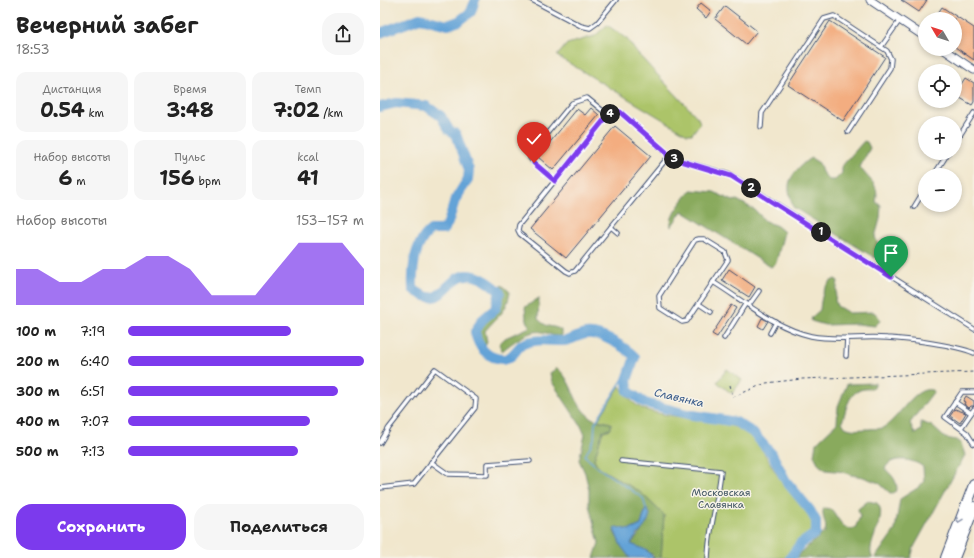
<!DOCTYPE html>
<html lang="ru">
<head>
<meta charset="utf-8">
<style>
	:root { --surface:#fff; --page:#f6f6f6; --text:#222; --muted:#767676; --accent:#7c3aed }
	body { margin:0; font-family:"Shantell Sans",sans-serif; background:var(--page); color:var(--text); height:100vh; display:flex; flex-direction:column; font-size:15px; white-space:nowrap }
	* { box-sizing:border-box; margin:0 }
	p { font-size:13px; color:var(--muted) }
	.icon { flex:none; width:22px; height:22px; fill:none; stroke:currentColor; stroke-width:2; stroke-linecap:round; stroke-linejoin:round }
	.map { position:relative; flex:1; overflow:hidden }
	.drawer { display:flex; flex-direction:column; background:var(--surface); width:380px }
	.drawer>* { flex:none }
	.needle { width:26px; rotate:309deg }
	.fabs { position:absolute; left:538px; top:12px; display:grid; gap:8px }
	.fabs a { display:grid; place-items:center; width:44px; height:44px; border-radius:50%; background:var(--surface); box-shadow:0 2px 6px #0003; font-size:20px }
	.pin { position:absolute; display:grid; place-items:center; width:34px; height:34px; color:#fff; margin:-41px -17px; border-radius:50% 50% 50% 0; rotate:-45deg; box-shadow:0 0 4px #0007 }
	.pin .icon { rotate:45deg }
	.km { position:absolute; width:20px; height:20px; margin:-10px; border-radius:50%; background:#222; color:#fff; font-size:11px; line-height:20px; text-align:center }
	.round { display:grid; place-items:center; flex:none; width:42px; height:42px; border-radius:16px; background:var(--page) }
	.overview { display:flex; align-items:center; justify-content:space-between; height:68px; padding:0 16px }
	h1 { font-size:22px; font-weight:700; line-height:30px }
	.metrics { display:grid; grid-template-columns:repeat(3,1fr); gap:6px; height:68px; padding:4px 16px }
	.metrics div { display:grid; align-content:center; border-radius:10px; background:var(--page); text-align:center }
	.metrics b { font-size:20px; font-weight:700 }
	.metrics small { font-size:11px; font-weight:400 }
	.metrics p { font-size:11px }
	.chart { height:112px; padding:8px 16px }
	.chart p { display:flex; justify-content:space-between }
	.chart svg { width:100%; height:72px; margin-top:4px; fill:var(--accent); opacity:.7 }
	.cta { display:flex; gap:8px; margin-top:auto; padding:8px 16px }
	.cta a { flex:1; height:46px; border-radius:16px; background:var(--accent); color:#fff; font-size:16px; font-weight:700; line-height:46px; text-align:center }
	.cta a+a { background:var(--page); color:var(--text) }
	ul { padding:0 16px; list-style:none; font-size:13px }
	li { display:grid; grid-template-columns:64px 48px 1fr; align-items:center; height:30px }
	li i { height:10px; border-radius:5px; background:var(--accent) }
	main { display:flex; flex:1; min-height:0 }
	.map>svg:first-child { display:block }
	.green { fill:#acc469; stroke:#647a64 }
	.forest { fill:#89aa5d; stroke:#526c5e }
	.water { fill:#64a3d7; stroke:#40699a }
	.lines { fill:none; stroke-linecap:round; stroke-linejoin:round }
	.stream { stroke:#64a3d7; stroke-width:1.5 }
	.river { stroke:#64a3d7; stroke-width:10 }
	.building { fill:#f3ad80 }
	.service-casing { stroke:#3b4b6f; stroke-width:5.5 }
	.minor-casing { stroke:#3b4b6f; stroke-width:9 }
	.primary-casing { stroke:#3b4b6f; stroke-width:12 }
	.path { stroke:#3b4b6f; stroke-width:1; stroke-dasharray:3 3; stroke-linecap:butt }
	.service { stroke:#fff; stroke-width:3.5 }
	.minor { stroke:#fff; stroke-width:7 }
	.primary { stroke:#fff; stroke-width:10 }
	.oneway { stroke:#8d97ae }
	.route-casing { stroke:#fff; stroke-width:8 }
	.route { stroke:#7c3aed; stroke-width:5 }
	.labels { text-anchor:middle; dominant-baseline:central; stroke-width:3; stroke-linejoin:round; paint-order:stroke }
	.park-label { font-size:10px; fill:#3f5461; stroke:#f7f3e8 }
	.water-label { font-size:11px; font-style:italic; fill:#355888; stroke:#f7f3e8 }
</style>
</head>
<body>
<main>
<section class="drawer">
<div class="overview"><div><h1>Вечерний забег</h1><p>18:53</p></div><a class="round"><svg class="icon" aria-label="share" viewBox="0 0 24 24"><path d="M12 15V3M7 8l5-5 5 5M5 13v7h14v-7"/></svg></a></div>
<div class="metrics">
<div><p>Дистанция</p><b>0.54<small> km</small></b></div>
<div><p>Время</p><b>3:48</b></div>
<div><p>Темп</p><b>7:02<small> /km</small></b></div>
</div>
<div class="metrics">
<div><p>Набор высоты</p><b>6<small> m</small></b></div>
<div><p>Пульс</p><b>156<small> bpm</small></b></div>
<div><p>kcal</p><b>41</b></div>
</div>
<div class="chart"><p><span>Набор высоты</span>153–157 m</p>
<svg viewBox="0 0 160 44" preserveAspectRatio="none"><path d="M0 44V22L10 22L20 30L30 30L40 22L50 22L60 14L70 14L80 22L90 38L100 38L110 38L120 22L130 6L140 6L150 6L160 22V44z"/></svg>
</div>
<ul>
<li><b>100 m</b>7:19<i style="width:69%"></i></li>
<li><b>200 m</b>6:40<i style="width:100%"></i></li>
<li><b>300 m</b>6:51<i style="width:89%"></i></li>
<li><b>400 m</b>7:07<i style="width:77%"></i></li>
<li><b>500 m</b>7:13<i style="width:72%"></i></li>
</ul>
<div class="cta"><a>Сохранить</a><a>Поделиться</a></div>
</section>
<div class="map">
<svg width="594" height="558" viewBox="0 0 594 558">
	<rect width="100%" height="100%" fill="#f7f3e8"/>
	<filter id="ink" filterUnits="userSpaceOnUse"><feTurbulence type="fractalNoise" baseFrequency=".025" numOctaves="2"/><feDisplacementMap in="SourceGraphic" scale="8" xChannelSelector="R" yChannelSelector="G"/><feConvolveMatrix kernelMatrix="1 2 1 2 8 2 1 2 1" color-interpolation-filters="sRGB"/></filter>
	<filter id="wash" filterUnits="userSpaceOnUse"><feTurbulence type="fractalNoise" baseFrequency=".012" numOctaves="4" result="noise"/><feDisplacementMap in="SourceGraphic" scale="16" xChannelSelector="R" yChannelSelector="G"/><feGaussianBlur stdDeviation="0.9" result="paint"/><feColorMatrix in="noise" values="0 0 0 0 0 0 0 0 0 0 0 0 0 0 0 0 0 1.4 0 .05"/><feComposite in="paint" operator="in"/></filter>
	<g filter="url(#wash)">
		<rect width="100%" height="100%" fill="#f1e7cd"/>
		<g class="green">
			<path d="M227 25 247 39 257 53 318 118 320 123 312 134H307L177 56 187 44 215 36Z"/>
			<path d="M347 369 362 380 352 394 337 382Z"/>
			<path d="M240 386C246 396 254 406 266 410 297 420 334 416 364 431 382 441 389 466 402 481 415 496 431 508 433 528L429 534 418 541 407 558H281L284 515 260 492 219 468 214 459 223 431 231 428V423L218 420Z"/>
		</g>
		<g class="forest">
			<path d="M484 141 487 142 490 148 480 167C489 181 500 183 496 202L501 206 500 219 495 237 499 246 495 258 413 207C411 199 407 189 410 181 413 173 423 162 431 158L439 163 442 172 449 180H455L462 173V166Z"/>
			<path d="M311 190 334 192 353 201 357 200 375 210 385 221 397 226 404 232 396 263 391 267 302 211 291 227C289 214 304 200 311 190Z"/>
			<path d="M455 279 458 281 455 300 457 306 469 313 494 312 499 317 500 321 495 326 477 324 445 325 431 321 432 317 440 310C441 299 443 284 455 279Z"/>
			<path d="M122 285 130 292C127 313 117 316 105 331L107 342 105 346 100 342C96 323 104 326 114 314 120 308 121 301 122 293L119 288Z"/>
			<path d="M159 298 158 319C169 330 171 324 181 330V336C173 337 169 333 162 332 149 329 131 344 122 351L119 344 125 338 150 327 146 318 145 307Z"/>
			<path d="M177 368C193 380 193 405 210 417 215 421 225 422 231 423V429L223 431 214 459 219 468 260 492 284 515 281 558H274L273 555 251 544 261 532 266 508 261 525 250 530 236 527 234 532 250 558H214L219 543 209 505V490L205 473 199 460 205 435 201 426 172 382 170 373Z"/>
			<path d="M495 383V386C490 390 486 388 480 390 467 395 466 412 462 422L465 427C473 431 480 429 489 429 494 428 499 430 504 427 519 419 536 382 554 391L530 423 535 434 541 430V422L552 426 565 438 577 440 581 443 585 455 534 547 531 558H495L515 530 520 499 539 487 544 481 543 467C534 459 510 455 505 469 512 475 517 480 517 490L514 493H510L499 483 483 477 471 475 464 472 446 470 439 465 434 455 436 443 457 423 458 406 467 384Z"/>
			<path d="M488 501 497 503C510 516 483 547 493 558H416L423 550 445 532C448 523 440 516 444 508L451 509C458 516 462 532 475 528L480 517 478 509Z"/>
		</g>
		<path class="water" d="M266 508 270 514C267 529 257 532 251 544L266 550 274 558H250L241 546 234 529 236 527 250 530 261 525Z"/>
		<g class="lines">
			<path class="stream" d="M248 376 243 379 215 423 214 439 205 456 217 467 263 498 266 508"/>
			<g class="river">
				<path d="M0 33 40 18 68 25 79 21 91 12 95 0"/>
				<path d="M0 107 16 103 46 106 61 116 69 130 76 134 89 170 88 179 75 200 68 223 63 230H51C34 243 32 268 33 289 58 308 60 290 78 278 92 269 111 283 120 292L116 308 102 320 95 332C98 347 107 359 124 359 133 359 136 348 143 344 155 338 170 341 183 341 191 341 198 335 206 334 221 332 245 347 255 357L247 380 248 391 265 403 307 414 356 422 372 432 392 454 406 481 430 510 436 521V533L420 544 410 558"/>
			</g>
		</g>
		<g id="blocks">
			<g class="building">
				<path d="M521 0H547L539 12Z"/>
				<path d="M321 3 331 11 326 18 316 9Z"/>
				<path d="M345 6 377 31 366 44 335 19Z"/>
				<path d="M562 7 594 28V60L575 47V19H554Z"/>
				<path d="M450 21 505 57 463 121 408 85Z"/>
				<path d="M586 78 594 83V102L592 105 575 95Z"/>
				<path d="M211 108 219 115 173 170 158 157 197 109 205 115Z"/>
				<path d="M235 126 271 156 186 258 150 229Z"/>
				<path d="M349 269 375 287 369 297 342 280Z"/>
				<path d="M351 305 356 308 337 337 332 334Z"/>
				<path d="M382 318 388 321 383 329 378 326Z"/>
				<path d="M586 396 594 401V406H591L589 408 584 404 585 402 583 401Z"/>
				<path d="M575 409 586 413 580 423 570 416Z"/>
			</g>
		</g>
	</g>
	<g filter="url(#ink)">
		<use href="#blocks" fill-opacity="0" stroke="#3b4b6f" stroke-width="1"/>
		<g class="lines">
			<defs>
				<g id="service">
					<path d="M152 0 201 26 210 28 217 23 236 0"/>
					<path d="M501 47 520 20"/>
					<path d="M381 127 382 113 444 19 454 16 507 51 511 59 510 68 468 132"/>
					<path d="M575 143 594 113"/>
					<path d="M288 157 195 271 190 273 186 271 140 234 138 230 139 225 228 115 234 111 240 112 286 152 288 157 351 175 594 329"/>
					<path d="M554 175 568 153"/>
					<path d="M175 181 154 163 150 158 151 153 192 103 207 98 228 115"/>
					<path d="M534 207 545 189"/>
					<path d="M231 227 238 233"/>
					<path d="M319 239H324L345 252 348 260 307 321 302 322 280 308 279 296 315 240Z"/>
					<path d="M333 282C364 301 395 328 431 336 456 341 482 336 507 338 528 339 575 345 594 353"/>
					<path d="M319 304 331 312"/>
					<path d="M369 305 379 291"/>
					<path d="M390 333 396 322"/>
					<path d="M344 338 366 303"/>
					<path d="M466 356 467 338"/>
					<path d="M594 392H582L565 417 587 433 594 444"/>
					<path d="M575 402 591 413"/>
					<path d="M581 428 594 409"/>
					<path d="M0 443 9 428 55 369 96 399 95 408 34 484 0 488"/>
					<path d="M241 461 341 471C338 501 329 528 328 558"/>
					<path d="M51 462 68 474 107 475V464L150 461"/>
				</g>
				<g id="minor">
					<path d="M490 0 545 37"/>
					<path d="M563 49 594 70"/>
				</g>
				<g id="primary">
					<path d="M566 558 594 485"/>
					<path d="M574 558 594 507"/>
				</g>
			</defs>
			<use href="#service" class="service-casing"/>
			<use href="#minor" class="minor-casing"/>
			<use href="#primary" class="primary-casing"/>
			<path class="path" d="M350 385 353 397 386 383 422 379 594 372"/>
			<use href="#service" class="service"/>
			<use href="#minor" class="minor"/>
			<use href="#primary" class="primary"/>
		</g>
		<defs><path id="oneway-chevron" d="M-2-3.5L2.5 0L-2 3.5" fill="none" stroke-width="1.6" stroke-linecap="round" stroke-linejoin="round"/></defs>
		<use class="oneway" href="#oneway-chevron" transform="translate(579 520) rotate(111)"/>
	</g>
	<g class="lines" filter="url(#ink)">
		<defs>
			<path id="route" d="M154 163 175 181 228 115 234 111 240 112 286 152 288 157 351 176 511 277"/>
		</defs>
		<use href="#route" class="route-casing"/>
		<use href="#route" class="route"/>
	</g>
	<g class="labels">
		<g class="park-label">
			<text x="341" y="492">Московская<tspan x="341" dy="12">Славянка</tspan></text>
		</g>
		<g class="water-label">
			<text transform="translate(299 398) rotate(13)">Славянка</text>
		</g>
	</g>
</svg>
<div class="fabs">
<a><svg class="needle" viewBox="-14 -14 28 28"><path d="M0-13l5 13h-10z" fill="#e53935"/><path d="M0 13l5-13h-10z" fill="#767676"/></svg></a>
<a><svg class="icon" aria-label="locate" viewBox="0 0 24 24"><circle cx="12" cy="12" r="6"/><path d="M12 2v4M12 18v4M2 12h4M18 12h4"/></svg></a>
<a>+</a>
<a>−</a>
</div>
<div class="pin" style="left:511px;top:277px;background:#1e9e55"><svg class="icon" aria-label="arrive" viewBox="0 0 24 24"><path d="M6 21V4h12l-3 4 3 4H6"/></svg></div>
<div class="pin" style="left:154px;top:163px;background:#d93025"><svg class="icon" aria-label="check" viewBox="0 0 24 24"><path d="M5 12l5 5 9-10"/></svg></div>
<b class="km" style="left:441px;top:232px">1</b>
<b class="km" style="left:371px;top:188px">2</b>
<b class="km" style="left:294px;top:159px">3</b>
<b class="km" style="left:230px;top:114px">4</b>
</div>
</main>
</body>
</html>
